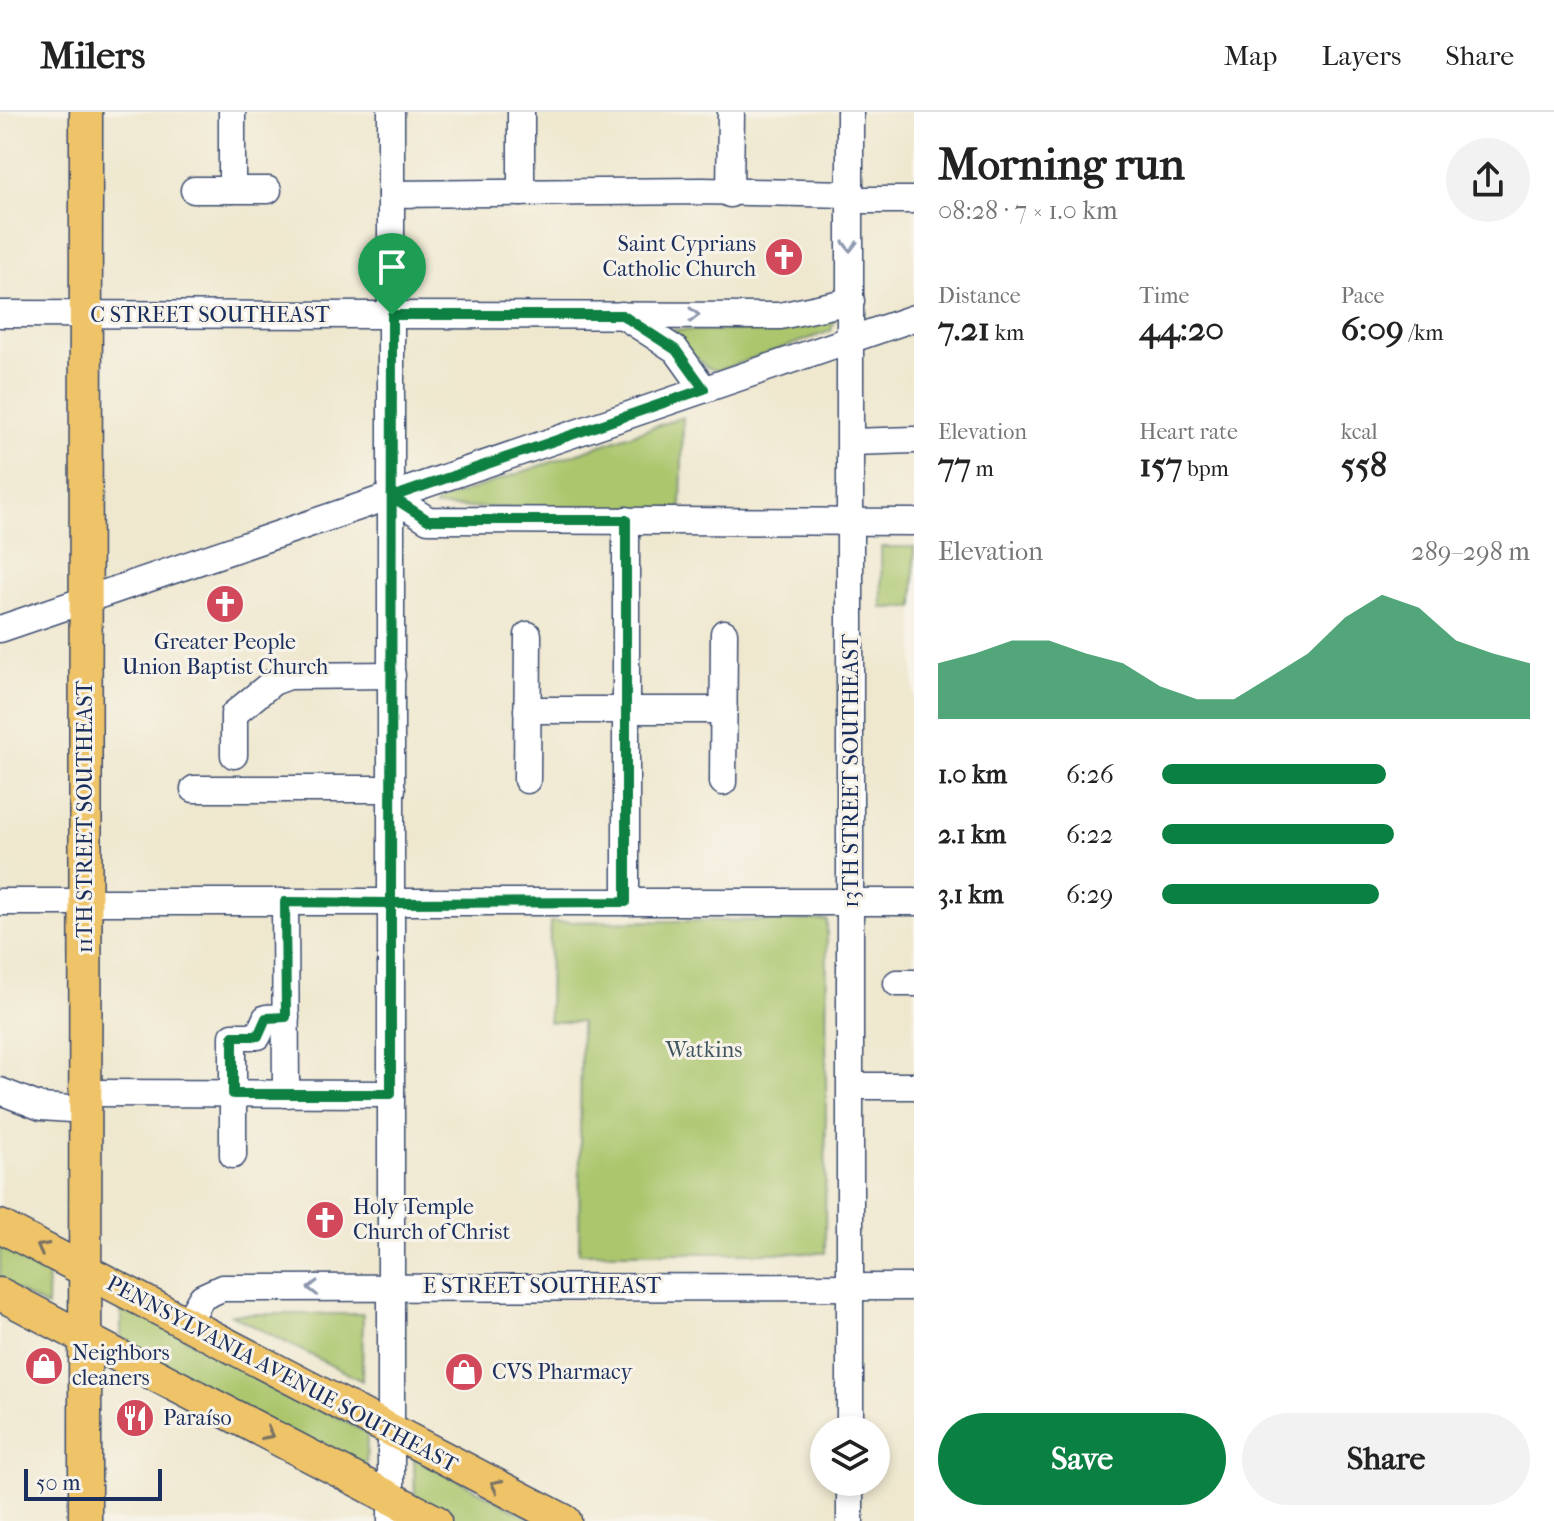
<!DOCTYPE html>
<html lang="en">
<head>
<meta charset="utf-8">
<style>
	:root { --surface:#fff; --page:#f2f2f2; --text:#222; --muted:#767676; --line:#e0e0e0; --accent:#0b8043 }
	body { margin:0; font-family:"IM FELL French Canon",serif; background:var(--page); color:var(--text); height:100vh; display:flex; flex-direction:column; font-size:30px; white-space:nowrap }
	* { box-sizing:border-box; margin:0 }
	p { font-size:26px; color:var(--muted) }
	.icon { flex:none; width:44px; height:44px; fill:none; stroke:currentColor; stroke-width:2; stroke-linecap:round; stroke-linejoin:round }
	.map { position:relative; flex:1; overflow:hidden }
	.drawer { display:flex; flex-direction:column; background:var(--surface); width:640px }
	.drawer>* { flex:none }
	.controls { position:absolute; left:810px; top:1304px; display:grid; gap:16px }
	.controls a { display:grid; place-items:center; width:80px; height:80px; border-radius:50%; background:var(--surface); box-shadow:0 4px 12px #0003; font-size:40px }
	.scale { position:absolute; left:24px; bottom:20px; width:138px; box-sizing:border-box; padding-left:8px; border:4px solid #1b2f5e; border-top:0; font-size:22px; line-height:28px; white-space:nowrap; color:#1b2f5e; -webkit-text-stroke:6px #f7f3e8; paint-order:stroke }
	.pin { position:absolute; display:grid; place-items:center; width:68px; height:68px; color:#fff; margin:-82px -34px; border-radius:50% 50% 50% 0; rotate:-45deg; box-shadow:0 0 8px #0007 }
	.pin .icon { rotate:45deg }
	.round { display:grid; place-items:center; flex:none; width:84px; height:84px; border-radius:42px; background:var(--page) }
	.overview { display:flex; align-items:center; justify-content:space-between; height:136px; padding:0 24px }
	h1 { font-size:44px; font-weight:700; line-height:60px }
	.stats { display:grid; grid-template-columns:repeat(3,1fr); gap:12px; height:136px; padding:8px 24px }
	.stats div { display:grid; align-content:center }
	.stats b { font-size:34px; font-weight:700 }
	.stats small { font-size:22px; font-weight:400 }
	.stats p { font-size:22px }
	.chart { height:224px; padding:16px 24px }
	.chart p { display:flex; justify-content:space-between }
	.chart svg { width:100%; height:144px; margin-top:8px; fill:var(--accent); opacity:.7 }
	.primary-button { display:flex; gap:16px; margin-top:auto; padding:16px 24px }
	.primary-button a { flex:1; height:92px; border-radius:48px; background:var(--accent); color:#fff; font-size:32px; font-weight:700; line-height:92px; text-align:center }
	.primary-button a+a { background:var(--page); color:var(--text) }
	ul { padding:0 24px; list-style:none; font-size:26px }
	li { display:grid; grid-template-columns:128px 96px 1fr; align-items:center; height:60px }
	li i { height:20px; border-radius:10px; background:var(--accent) }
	header { display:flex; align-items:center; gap:48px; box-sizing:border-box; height:112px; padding:0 40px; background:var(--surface); border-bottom:2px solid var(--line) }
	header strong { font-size:38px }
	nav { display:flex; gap:44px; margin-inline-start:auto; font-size:28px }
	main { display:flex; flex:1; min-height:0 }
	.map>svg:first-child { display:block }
	.green { fill:#abc66d; stroke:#637a66; stroke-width:2 }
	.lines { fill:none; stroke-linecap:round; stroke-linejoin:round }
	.minor-casing { stroke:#3b4b6f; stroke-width:29 }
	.major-casing { stroke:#3b4b6f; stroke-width:35 }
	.minor { stroke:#fff; stroke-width:26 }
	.major { stroke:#efc469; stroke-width:32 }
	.oneway { stroke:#8d97ae }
	.oneway2 { stroke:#7a7263 }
	.route-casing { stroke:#fff; stroke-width:16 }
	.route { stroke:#0b8043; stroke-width:10 }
	.labels { text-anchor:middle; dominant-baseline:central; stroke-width:6; stroke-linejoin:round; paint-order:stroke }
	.poi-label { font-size:22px; fill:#1b2f5e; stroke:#f7f3e8; text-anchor:start }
	.street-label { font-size:22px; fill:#1b2f5e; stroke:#f7f3e8 }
	.park-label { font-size:22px; fill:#3f5562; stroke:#f7f3e8 }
</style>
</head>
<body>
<header>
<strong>Milers</strong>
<nav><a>Map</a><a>Layers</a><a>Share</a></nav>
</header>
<main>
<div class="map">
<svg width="914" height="1409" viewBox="0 0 914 1409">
	<rect width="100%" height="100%" fill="#f7f3e8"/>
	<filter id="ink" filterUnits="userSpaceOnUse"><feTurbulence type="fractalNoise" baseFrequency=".0125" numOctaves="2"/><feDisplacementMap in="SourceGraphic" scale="16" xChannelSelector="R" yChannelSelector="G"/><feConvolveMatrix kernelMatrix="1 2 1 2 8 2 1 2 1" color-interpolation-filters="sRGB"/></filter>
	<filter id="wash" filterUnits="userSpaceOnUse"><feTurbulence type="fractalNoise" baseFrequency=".006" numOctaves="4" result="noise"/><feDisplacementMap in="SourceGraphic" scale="32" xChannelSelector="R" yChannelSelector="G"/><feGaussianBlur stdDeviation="1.8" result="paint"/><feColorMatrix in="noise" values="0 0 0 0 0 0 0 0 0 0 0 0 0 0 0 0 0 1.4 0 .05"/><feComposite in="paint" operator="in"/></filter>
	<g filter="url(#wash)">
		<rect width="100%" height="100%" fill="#efe8cf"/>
		<g class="green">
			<path d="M835 206 831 219 717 259 706 255 668 218 780 219Z"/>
			<path d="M683 305 681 398 435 395 438 389Z"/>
			<path d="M881 435H914V495L882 496Z"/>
			<path d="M827 808 825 1141H579L581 910H549L550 810Z"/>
			<path d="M0 1129 48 1154 47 1195 0 1170Z"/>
			<path d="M121 1192 367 1321 366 1363 121 1234Z"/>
			<path d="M363 1202 362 1269 230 1202Z"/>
			<path d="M414 1345 536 1409H458L415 1387Z"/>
		</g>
	</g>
	<g filter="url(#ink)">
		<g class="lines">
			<defs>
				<g id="minor">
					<path d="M232 0V78"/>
					<path d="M521 0V81"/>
					<path d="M194 78H268"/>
					<path d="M391 82 702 79 850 82"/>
					<path d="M730 82 731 0"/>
					<path d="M850 88H914"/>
					<path d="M0 202 780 204 851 189"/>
					<path d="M622 203 676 238 704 277"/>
					<path d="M851 330 914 328"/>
					<path d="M392 385 428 408 914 410"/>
					<path d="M0 517 914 206"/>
					<path d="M527 598H724"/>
					<path d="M234 643V602L273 570 289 564 392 563"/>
					<path d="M527 668 528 523"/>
					<path d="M723 670 724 521"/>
					<path d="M194 677H392"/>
					<path d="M0 790H914"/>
					<path d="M285 790 286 982"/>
					<path d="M626 790V408"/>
					<path d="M897 871H914"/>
					<path d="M851 974H914"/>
					<path d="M0 979 41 995 85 998"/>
					<path d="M85 981 391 982"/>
					<path d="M233 1043V924H258L266 906 286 905"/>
					<path d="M187 1211 202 1185 222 1176 914 1175"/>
					<path d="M850 1318V0"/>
					<path d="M391 1409V0"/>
					<path d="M850 1409V1370"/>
				</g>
				<g id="major">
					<path d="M0 1114 565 1409"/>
					<path d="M0 1182 435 1409"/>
					<path d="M85 1409 86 0"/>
				</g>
			</defs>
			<use href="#minor" class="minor-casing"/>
			<use href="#major" class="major-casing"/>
			<use href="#minor" class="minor"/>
			<use href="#major" class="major"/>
		</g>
		<defs><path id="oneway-chevron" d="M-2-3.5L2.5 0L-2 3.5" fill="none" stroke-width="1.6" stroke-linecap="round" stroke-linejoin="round" transform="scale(2)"/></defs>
		<g class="oneway">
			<use href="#oneway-chevron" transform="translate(850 134) rotate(90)"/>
			<use href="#oneway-chevron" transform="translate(694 203)"/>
			<use href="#oneway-chevron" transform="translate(313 1176) rotate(-180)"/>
		</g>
		<g class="oneway2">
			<use href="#oneway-chevron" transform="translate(42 1136) rotate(-152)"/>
			<use href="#oneway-chevron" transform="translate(268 1322) rotate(28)"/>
			<use href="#oneway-chevron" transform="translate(496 1373) rotate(-153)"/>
		</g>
	</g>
	<g class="lines" filter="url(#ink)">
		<defs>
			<path id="route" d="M392 203 391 791 285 790 286 905 266 906 258 924H233V982H391V791L626 790V408H428L392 385 704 277 676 238 622 203H392"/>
		</defs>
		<use href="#route" class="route-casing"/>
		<use href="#route" class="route"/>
	</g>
	<defs>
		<symbol id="church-disc" viewBox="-11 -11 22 22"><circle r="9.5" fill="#d1495b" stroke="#f7f3e8"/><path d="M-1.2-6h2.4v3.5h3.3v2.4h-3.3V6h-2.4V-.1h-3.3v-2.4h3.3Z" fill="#fff"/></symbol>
		<symbol id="shop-disc" viewBox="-11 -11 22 22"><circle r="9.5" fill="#d1495b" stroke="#f7f3e8"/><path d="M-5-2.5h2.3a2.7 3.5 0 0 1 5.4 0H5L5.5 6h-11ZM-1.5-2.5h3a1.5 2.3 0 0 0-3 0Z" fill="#fff"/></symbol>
		<symbol id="restaurant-disc" viewBox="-11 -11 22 22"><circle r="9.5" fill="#d1495b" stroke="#f7f3e8"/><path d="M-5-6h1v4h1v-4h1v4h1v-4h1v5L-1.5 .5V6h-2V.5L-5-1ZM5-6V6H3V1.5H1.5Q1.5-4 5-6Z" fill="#fff"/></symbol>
	</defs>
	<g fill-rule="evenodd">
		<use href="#church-disc" x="762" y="123" width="44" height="44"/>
		<use href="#church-disc" x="203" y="470" width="44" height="44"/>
		<use href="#church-disc" x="303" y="1086" width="44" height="44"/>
		<use href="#shop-disc" x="22" y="1232" width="44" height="44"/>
		<use href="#shop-disc" x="442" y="1238" width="44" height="44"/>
		<use href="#restaurant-disc" x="113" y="1284" width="44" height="44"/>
	</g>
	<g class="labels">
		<g class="poi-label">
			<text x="756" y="132" text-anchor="end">Saint Cyprians<tspan x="756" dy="25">Catholic Church</tspan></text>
			<text x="225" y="530" text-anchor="middle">Greater People<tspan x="225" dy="25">Union Baptist Church</tspan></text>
			<text x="353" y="1095">Holy Temple<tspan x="353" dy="25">Church of Christ</tspan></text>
			<text x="72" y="1241">Neighbors<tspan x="72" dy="25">cleaners</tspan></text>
			<text x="492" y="1260">CVS Pharmacy</text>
			<text x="163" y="1306">Paraíso</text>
		</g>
		<g class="street-label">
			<text x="210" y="203">C STREET SOUTHEAST</text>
			<text transform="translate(851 659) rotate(-90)">13TH STREET SOUTHEAST</text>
			<text transform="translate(85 705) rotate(-90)">11TH STREET SOUTHEAST</text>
			<text x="542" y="1174">E STREET SOUTHEAST</text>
			<text transform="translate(282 1262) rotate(28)">PENNSYLVANIA AVENUE SOUTHEAST</text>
		</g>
		<g class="park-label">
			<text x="704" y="938">Watkins</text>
		</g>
	</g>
</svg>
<div class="controls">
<a><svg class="icon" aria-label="layers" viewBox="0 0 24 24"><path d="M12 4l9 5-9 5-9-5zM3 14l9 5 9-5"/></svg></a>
</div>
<div class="scale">50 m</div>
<div class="pin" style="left:392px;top:203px;background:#1e9e55"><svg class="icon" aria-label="arrive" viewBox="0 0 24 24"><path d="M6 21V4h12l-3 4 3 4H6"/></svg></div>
</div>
<section class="drawer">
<div class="overview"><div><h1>Morning run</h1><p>08:28 · 7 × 1.0 km</p></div><a class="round"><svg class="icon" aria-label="share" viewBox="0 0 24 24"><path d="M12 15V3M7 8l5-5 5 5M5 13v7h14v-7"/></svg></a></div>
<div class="stats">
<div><p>Distance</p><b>7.21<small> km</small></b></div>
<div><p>Time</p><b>44:20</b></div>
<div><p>Pace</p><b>6:09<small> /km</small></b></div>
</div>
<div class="stats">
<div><p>Elevation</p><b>77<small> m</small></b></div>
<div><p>Heart rate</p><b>157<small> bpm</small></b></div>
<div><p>kcal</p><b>558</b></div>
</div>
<div class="chart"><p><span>Elevation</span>289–298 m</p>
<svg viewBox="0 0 160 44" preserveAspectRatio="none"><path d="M0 44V27L10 24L20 20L30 20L40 24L50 27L60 34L70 38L80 38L90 31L100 24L110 13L120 6L130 10L140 20L150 24L160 27V44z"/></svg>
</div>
<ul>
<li><b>1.0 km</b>6:26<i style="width:61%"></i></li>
<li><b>2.1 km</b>6:22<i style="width:63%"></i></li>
<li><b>3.1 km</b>6:29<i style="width:59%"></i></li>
</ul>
<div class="primary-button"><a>Save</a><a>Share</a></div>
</section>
</main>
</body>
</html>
